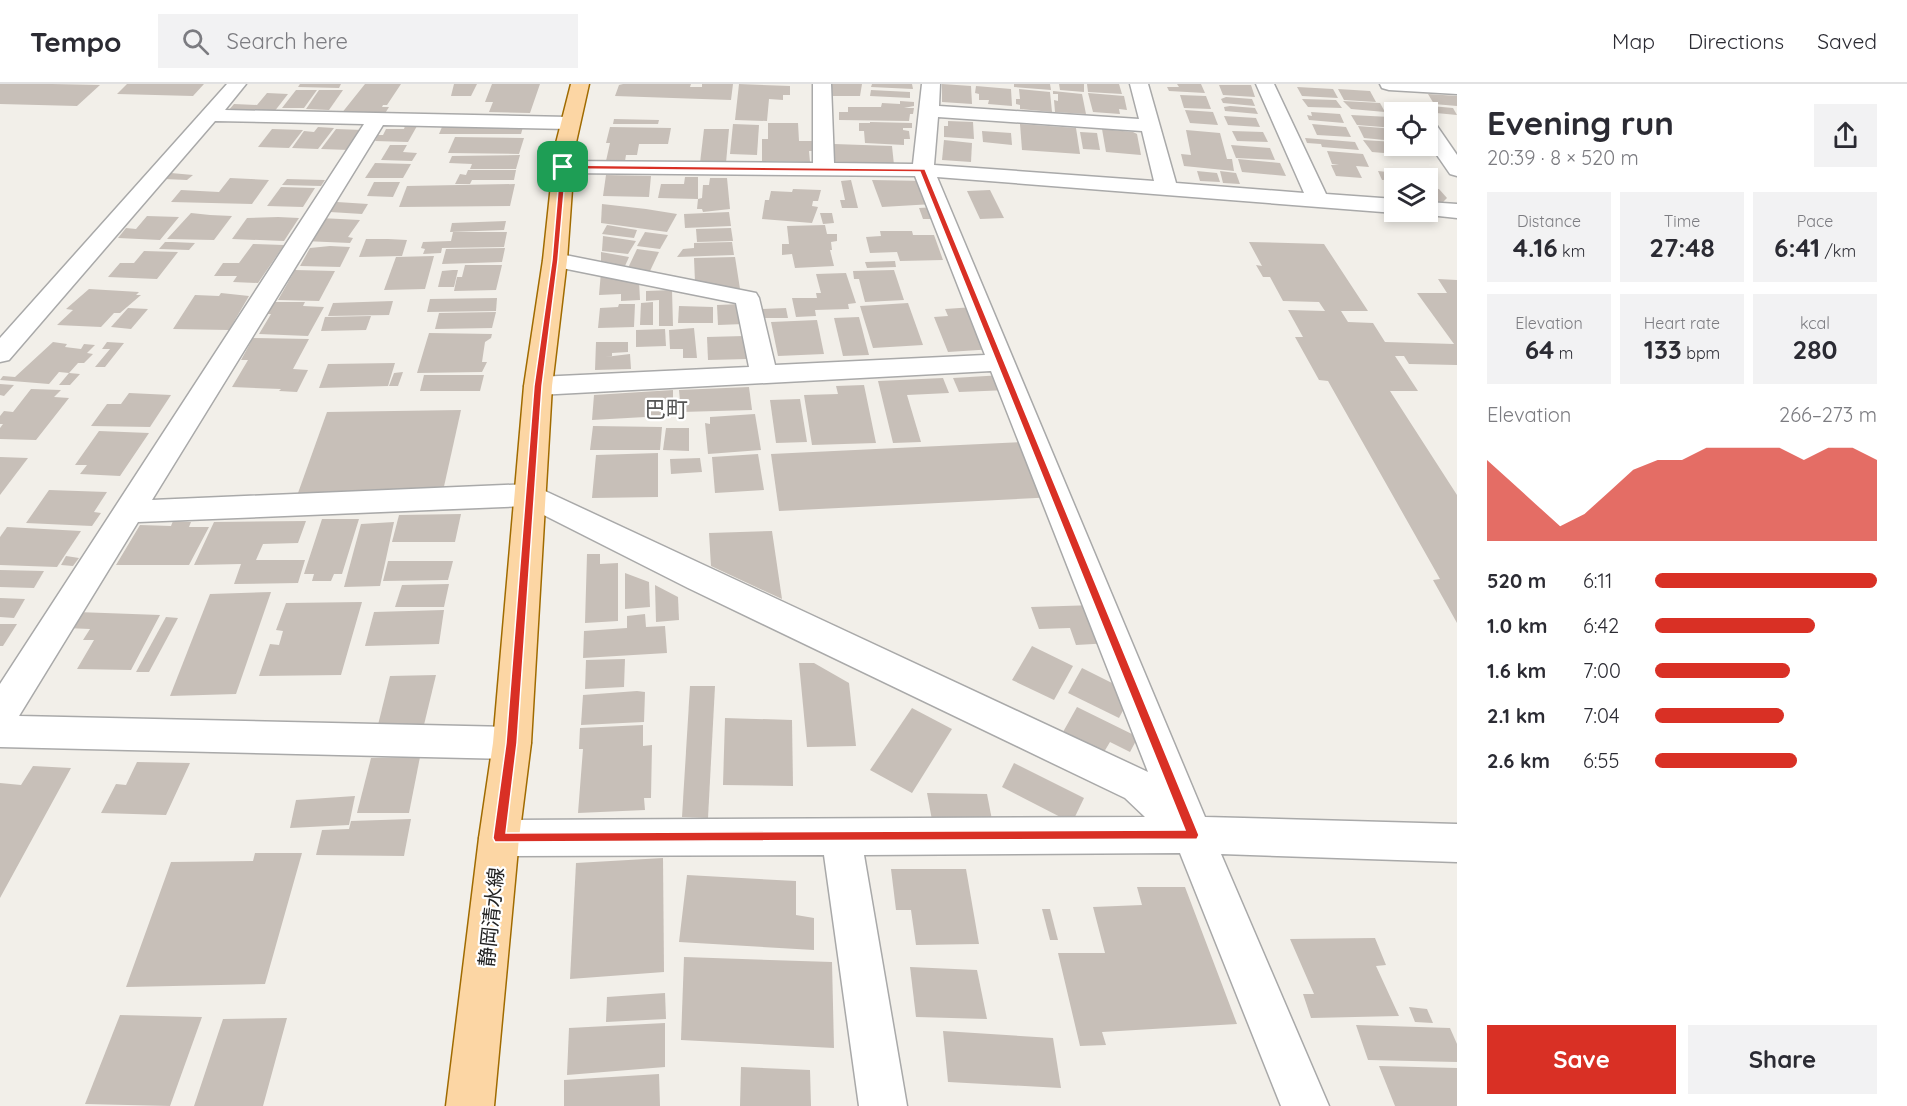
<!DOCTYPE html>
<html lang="en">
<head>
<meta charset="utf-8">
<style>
	:root { --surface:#fff; --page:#f2f2f3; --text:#2b2b33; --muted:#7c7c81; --line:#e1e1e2; --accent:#d93025 }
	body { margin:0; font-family:Quicksand,"Noto Sans JP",sans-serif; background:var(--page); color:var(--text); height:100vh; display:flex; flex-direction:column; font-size:22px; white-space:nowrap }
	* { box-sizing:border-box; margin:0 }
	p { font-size:20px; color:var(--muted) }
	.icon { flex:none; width:33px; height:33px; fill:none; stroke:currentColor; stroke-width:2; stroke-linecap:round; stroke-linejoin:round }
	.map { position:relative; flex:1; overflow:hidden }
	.drawer { display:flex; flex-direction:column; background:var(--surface); width:450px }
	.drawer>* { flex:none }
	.controls { position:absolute; left:1384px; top:18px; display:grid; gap:12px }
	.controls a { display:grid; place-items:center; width:54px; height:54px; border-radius:0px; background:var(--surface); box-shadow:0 3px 9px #0003; font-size:30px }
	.pin { position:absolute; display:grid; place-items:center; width:51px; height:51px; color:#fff; margin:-26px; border-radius:12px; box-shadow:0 3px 9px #0006 }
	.round { display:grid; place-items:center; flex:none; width:63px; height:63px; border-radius:0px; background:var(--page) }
	.head { display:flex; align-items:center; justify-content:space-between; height:102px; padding:0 30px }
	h1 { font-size:33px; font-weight:700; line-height:45px }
	.figures { display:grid; grid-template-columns:repeat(3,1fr); gap:9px; height:102px; padding:6px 30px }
	.figures div { display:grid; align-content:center; border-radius:0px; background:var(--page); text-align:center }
	.figures b { font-size:26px; font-weight:700 }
	.figures small { font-size:16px; font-weight:400 }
	.figures p { font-size:16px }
	.chart { height:168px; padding:12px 30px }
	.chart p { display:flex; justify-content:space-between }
	.chart svg { width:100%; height:108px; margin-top:6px; fill:var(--accent); opacity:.7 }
	.action { display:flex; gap:12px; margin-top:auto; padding:12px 30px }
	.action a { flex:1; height:69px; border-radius:0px; background:var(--accent); color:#fff; font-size:24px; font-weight:700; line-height:69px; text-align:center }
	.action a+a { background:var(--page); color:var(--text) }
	ul { padding:0 30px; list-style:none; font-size:20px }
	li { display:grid; grid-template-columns:96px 72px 1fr; align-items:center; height:45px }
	li i { height:15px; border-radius:8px; background:var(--accent) }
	header { display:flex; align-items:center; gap:36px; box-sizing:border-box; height:84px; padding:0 30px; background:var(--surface); border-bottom:2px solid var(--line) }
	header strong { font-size:28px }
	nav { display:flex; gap:33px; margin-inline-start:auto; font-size:21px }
	.search { width:420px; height:54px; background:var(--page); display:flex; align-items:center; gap:15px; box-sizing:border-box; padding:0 21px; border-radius:0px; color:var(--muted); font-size:22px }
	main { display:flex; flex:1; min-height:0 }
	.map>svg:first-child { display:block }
	.building { fill:#c7bfb8 }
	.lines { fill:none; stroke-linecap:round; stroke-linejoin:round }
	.minor-casing { stroke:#a9a9a9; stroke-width:3 }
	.primary-casing { stroke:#a06b00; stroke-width:3 }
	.minor { fill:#fff; fill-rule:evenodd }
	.primary { fill:#fcd6a4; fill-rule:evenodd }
	.route { fill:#d93025; stroke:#fff; stroke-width:1.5; fill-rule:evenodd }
	.labels { text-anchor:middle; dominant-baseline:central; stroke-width:4.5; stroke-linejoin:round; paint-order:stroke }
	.street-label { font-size:20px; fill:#222; stroke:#fff }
	.quarter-label { font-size:22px; fill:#555; stroke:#fff }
</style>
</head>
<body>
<header>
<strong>Tempo</strong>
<div class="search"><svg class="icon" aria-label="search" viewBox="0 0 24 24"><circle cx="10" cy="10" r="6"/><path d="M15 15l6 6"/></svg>Search here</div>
<nav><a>Map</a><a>Directions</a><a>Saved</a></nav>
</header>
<main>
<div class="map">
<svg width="1457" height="1022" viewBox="0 0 1457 1022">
	<rect width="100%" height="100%" fill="#f2efe9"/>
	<g class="building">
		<path d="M0 0H52L100 1 77 22 0 20Z"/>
		<path d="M127 0H204L193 12 117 10Z"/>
		<path d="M300 0H341L339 4 298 3Z"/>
		<path d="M365 0H401L387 21H383L382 23H389L384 31 341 30Z"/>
		<path d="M454 0H477L471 12H451Z"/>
		<path d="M492 0H540L530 29 489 28 493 18H485Z"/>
		<path d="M623 0H691L690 3H702V0H733L731 16 615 12 619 1Z"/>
		<path d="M739 0 790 2V11H783V16L769 15 767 37 735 36Z"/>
		<path d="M829 0H862L860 12H824Z"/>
		<path d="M872 0H912L913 5 871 3Z"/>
		<path d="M942 0 971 2 972 20 942 18Z"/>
		<path d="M1014 0H1050L1051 6 1014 3Z"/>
		<path d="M1059 0H1084V8L1060 6Z"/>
		<path d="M1087 0H1119L1122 10 1088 8Z"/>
		<path d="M1177 0H1201L1205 9 1169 7 1167 3H1179Z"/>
		<path d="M1219 1H1251L1255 13 1223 11Z"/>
		<path d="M976 2 1011 5 1012 22 988 20 989 16H979V10L975 9Z"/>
		<path d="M1297 3 1333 5 1338 14 1302 12Z"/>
		<path d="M1019 5 1050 8 1052 28 1020 25V21L1016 20V15H1020Z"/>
		<path d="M1338 5 1370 7 1376 18 1344 16Z"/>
		<path d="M296 6H317L304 24H282Z"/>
		<path d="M319 6H343L329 26 306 25Z"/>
		<path d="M871 6 910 8V14L870 12Z"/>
		<path d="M1053 7 1082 10 1086 30 1055 28 1054 16 1058 17V10H1053Z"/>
		<path d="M267 9 288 10 274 28 228 27 234 20 257 21Z"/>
		<path d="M1088 9 1124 12 1127 26 1119 25 1120 30 1093 28Z"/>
		<path d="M1428 10 1457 12V22L1434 20Z"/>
		<path d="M1180 11 1206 12 1211 25 1184 24Z"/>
		<path d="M1226 13 1252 15 1255 22 1223 19 1221 15Z"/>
		<path d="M1302 15 1336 16 1342 24 1308 23Z"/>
		<path d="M900 17 914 18V22L904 24H914L913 30H910L909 37 839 36V28H848V23H881L882 19 900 20Z"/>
		<path d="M1343 17 1380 19 1385 28 1351 25Z"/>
		<path d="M1230 22 1255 24 1258 30 1225 27 1224 23Z"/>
		<path d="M1431 22 1453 24 1457 31 1436 29Z"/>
		<path d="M1185 26 1213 28 1218 41 1190 39Z"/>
		<path d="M1311 28 1340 30 1344 39 1309 36 1307 31 1312 32Z"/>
		<path d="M1351 31 1390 33 1395 44 1357 41Z"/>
		<path d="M1224 32 1256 34 1260 43 1228 41Z"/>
		<path d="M614 35 659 36 658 40H613Z"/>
		<path d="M948 37 973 38 974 55 944 53V42H948Z"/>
		<path d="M870 38 912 39V44H903V46L909 47 910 55H904V61L865 59 864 47H859V39H870Z"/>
		<path d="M768 39H798L799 57H813L814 67H809L810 78 762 77V55H768Z"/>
		<path d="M733 40 759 41 757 71 730 70Z"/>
		<path d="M1020 40 1076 44 1080 70 1022 66Z"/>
		<path d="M1312 40 1346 43 1351 53 1317 51Z"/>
		<path d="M405 42H417L408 58 375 57 378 51H383L386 45H404Z"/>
		<path d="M1358 42 1395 45V57L1364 54Z"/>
		<path d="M318 43 334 44 318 65 292 64 304 47 314 48Z"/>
		<path d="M442 43H523L521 50H439Z"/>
		<path d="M610 43 671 44 668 60H639L637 71H626L625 77H606L610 59H606Z"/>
		<path d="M272 45 303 46 289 64 258 63Z"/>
		<path d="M336 45 363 46 349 66 321 65Z"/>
		<path d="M704 45H729L726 79H700Z"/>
		<path d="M1102 45 1133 48 1137 50 1141 71 1106 68Z"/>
		<path d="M1186 46 1220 49 1227 75H1232L1234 87 1184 82 1181 70 1191 71Z"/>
		<path d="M982 47 1011 49 1012 61 983 58Z"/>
		<path d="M1232 47 1263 48 1268 58 1237 57Z"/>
		<path d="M1080 48 1097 49 1100 66 1083 65Z"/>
		<path d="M455 53 524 54 519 70 448 69Z"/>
		<path d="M1305 54 1355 58 1359 66 1322 63 1321 60 1307 59Z"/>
		<path d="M944 56 972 59 971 78 942 76Z"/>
		<path d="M1363 56 1395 58V62H1413L1420 72 1372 68Z"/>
		<path d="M834 60 892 62 894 81H835Z"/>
		<path d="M390 61H407L403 68 417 69 412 77 381 76Z"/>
		<path d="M1231 61 1270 64 1275 76 1236 74Z"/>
		<path d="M1327 67 1363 70 1369 83 1356 82 1362 94 1336 92 1331 81H1339L1332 80Z"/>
		<path d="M520 71 516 85H470L472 80 449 79 452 72Z"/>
		<path d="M1238 75 1280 79 1286 92 1242 88Z"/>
		<path d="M375 79 411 80 403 94H365Z"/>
		<path d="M1395 85 1420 88 1422 92 1433 93 1436 100 1428 99V94L1382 96 1378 87 1397 89Z"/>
		<path d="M468 86H516L514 96H472L470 100H455L460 90 466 91Z"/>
		<path d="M1197 87 1217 89 1220 98 1200 97Z"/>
		<path d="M1220 87 1236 89 1240 100 1223 99Z"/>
		<path d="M171 89 193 91 187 96 164 95Z"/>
		<path d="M606 91 651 92 649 113 603 112Z"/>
		<path d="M685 93H698V115L702 114 703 101H709L710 94H727L730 125 703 128 702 125H697L698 115 658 114 661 100H684Z"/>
		<path d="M230 94 269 96 252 120 171 118 181 106 219 108Z"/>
		<path d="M287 95 325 96 321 102 282 101Z"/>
		<path d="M851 96 858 124H842L840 116H845L841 97Z"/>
		<path d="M872 96 927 97 933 120 882 123Z"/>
		<path d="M374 98H400L393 113 367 112Z"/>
		<path d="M515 100 510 122 399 123 407 102Z"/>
		<path d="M281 103 315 104 303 123 267 122Z"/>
		<path d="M1428 104 1439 105 1447 114 1443 118 1428 117Z"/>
		<path d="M793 105 821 106 818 117H813L812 122 818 123 812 139 762 135 765 116H769L771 107 792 108Z"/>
		<path d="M990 106 1004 134 980 135 967 107Z"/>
		<path d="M337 118 368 120 362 130 330 128Z"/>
		<path d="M602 120 646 125 677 130 667 148 601 139Z"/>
		<path d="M937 123 942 135H923L919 124Z"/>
		<path d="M729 128 731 142 685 144 684 130Z"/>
		<path d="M191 129 210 131 232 132 214 156 167 155Z"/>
		<path d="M820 129H832L834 139 823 140Z"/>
		<path d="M147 132 179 133 160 156 118 154 126 144 136 145Z"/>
		<path d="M278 133 299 134 284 157 232 155 247 134Z"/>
		<path d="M320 134 360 136 348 153 353 154 350 159 304 157Z"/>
		<path d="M506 137 504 146 450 148 452 139Z"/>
		<path d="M607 141 637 146 634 154 602 150Z"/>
		<path d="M825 141 827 150H837V157L831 158 832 166H830L834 182 795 184 792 170 782 171V160H789L787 142Z"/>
		<path d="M731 144 733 157 697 158 696 145Z"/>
		<path d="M880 147H912L913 151H934L943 176 900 177 897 168 870 169 866 153 881 152Z"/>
		<path d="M453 148H507L504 163 442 164 441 169 423 170 425 165 421 164 423 158 451 157Z"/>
		<path d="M645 148 668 151 660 165 637 162Z"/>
		<path d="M603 152 636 157 628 170 602 167Z"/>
		<path d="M366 155H388L407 156 402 172 359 173Z"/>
		<path d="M165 158H172L195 159 189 166 159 165Z"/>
		<path d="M732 158 734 171 677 173 683 165 694 164V159Z"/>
		<path d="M1249 158 1324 160 1368 227H1341L1348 238 1373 239 1385 258 1454 260 1417 209H1447L1438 195 1457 196V281L1409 280 1404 272H1395L1418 307H1390L1457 411V539L1433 496 1440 495 1328 297 1319 296 1295 253H1303L1288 226 1325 227 1319 218 1283 217 1270 193H1263L1256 181 1262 182Z"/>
		<path d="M253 160 284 161 258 199 233 198 237 192H214L223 179H239Z"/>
		<path d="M330 162 350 163 340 183 300 182 310 164Z"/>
		<path d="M505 164 502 178 442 180 446 165Z"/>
		<path d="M637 165 659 168 650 187 628 184Z"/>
		<path d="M144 167 178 168 157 195 108 193 120 179H134Z"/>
		<path d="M601 168 629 173 625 182 601 177Z"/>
		<path d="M434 172 425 205 384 206 396 173Z"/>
		<path d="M735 173 740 205 695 198 694 174Z"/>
		<path d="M895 177 896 183 867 184 865 178Z"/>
		<path d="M465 181H502L496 206 454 207 457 193H462Z"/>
		<path d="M295 186 335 187 319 217 278 216Z"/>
		<path d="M453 186H458L454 203H438L442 187Z"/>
		<path d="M894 186 904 216 865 218 859 195H854L853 187Z"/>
		<path d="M601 188 639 197 640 216 621 217V210L599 211Z"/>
		<path d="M846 189 856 219 848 220 849 225 815 226 816 232 796 233 792 214H817L816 209H821L816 190Z"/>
		<path d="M89 205 139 208 136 211H141L120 229H114L101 243 57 241 73 226 66 225Z"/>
		<path d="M672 206 673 242H659V216L646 217V207Z"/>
		<path d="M221 209 249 212 229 246 173 245 195 211 219 212Z"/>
		<path d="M497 214 496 227 427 228 430 215Z"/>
		<path d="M393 217 389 231 328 232 333 219Z"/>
		<path d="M268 218H305L303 222 324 223 308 252 259 250 271 230H261Z"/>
		<path d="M653 218V241H640L641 219Z"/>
		<path d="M908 219 923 261 873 264 860 222Z"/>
		<path d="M619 220H635L634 243 598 244 600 224 618 223Z"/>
		<path d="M741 220 744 240 718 241 717 221Z"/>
		<path d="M679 222 713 223V239H678Z"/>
		<path d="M974 223 994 265 948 268 934 233 948 232 945 225Z"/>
		<path d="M128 224 148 225 131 245 111 243Z"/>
		<path d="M786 224 788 234H763L761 225Z"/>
		<path d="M496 228 492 244 435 245 439 229Z"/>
		<path d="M371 232 366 246 321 247 325 233Z"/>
		<path d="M859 233 869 271 843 272 834 234Z"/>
		<path d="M817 236 824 270 778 272 771 238Z"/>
		<path d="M694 244 697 274H683V265H670L669 246Z"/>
		<path d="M665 245 666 262 636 263V246Z"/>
		<path d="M429 249 492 250 491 254 485 258 482 278H487L482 288 417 289Z"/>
		<path d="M744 252 747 275 708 276 707 253Z"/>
		<path d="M253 254 309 255 293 285 308 286 297 308 279 307 281 305 232 303 248 276H241Z"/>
		<path d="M53 258 67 260 65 263 81 265 84 260 95 261 87 269 93 270 84 279H78L69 289 80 290 70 301H59L69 289 59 288 49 300 0 296 3 292 15 293Z"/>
		<path d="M107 258 124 259 105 283H95L110 265H102Z"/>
		<path d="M596 258H628V268L612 269V272L605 273 630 270 631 285 595 286Z"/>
		<path d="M395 279 388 302 319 304 328 280Z"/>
		<path d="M403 288 398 302H389L394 289Z"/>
		<path d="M424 291H484L480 307H420Z"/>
		<path d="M1003 291 1009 306 959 308 953 294Z"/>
		<path d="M943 294 949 309 907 311 921 358 893 359 878 297Z"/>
		<path d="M0 300 14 301 4 312 0 311Z"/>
		<path d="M864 301 876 359 812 361 804 311 838 310 836 302Z"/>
		<path d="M749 303 752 326 681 328 679 306Z"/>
		<path d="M31 305 61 306 54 313 69 314 36 356 0 355V344L3 340H0V332L4 327 13 328Z"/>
		<path d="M673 306V317H663V332L592 336 594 311Z"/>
		<path d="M129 309 171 311 150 343 91 342 107 320H121Z"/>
		<path d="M800 315 807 358 776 359 770 316Z"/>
		<path d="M461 326 443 407 298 409 327 328Z"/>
		<path d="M755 330 761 366 708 370 705 339 710 340V333Z"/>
		<path d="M593 342 662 343 660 366H590Z"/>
		<path d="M666 344H689V367L663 366Z"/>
		<path d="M99 347 149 349 120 392 80 390 87 381H75Z"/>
		<path d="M1023 358 1056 413 779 427 771 370Z"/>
		<path d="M658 369V413L592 414 596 371Z"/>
		<path d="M758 370 764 406 715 409 712 373Z"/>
		<path d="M0 373 28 374 0 411Z"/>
		<path d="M700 374 702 388 671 390 670 375Z"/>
		<path d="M49 406 107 408 94 428 101 429 92 442 26 439Z"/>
		<path d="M461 430 455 458H392L399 431Z"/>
		<path d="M322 435H359L342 490H334L331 497H312L314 490H304Z"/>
		<path d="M173 437 191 438 189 443H209L189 481H116L140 441 171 442Z"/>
		<path d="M306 437 298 459 263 460 256 476H305L298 499 234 500 241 480 194 481 214 438Z"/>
		<path d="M394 438 380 502 344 503 361 440Z"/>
		<path d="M7 443 81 447 57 483 0 481V453Z"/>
		<path d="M772 447 782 515 711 482 709 449Z"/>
		<path d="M587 470H600V480L618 479V537L585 539Z"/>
		<path d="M66 472 79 474 73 482 61 481Z"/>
		<path d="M388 477H453L448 496 383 497Z"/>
		<path d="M0 486 44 487 34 504 0 503Z"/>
		<path d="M625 489 649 498 650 523 625 525Z"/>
		<path d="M449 500 444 523H395L402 501Z"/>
		<path d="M655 501 678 513 679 536 656 538Z"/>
		<path d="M271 508 236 610 170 612 210 510Z"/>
		<path d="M0 514 25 515 14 534 0 533Z"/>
		<path d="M362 518 341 591 259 592 270 560 279 561 283 547 276 546 286 519Z"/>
		<path d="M1096 521 1111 559 1076 561 1070 544 1039 545 1031 523Z"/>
		<path d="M444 526 439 560 365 562 374 528Z"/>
		<path d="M77 528 160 531 131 586 77 585 94 556H83L90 545 66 544Z"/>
		<path d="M645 530 646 543 665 542 667 569 583 574 584 547 627 544V532Z"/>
		<path d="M166 533 178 534 149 588H136Z"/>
		<path d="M0 540H17L3 562H0Z"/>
		<path d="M1032 562 1073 582 1054 616 1012 596Z"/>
		<path d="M625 575 624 603 585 605 586 576Z"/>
		<path d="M799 579H814L849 599 856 662 807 663Z"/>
		<path d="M1082 584 1132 609 1119 634 1068 609Z"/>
		<path d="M436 591 423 645H377L390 592Z"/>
		<path d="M690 602H715L708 734 682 733Z"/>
		<path d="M637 607 645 608 644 638 581 641 583 611Z"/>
		<path d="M1077 623 1138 653 1130 668 1110 658 1104 668 1063 648Z"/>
		<path d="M912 624 952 645 912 709 870 686Z"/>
		<path d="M725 634 792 636 793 702 723 701Z"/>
		<path d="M643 641V662L652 661 651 714H644L645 726 578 729 583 665H579L580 644Z"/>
		<path d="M420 673 409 729H357L371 674Z"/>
		<path d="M137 678 190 679 166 731 101 729 116 700 126 701Z"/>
		<path d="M1014 679 1084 714 1072 739 1002 703Z"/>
		<path d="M33 682 71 684 0 814V699L21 701Z"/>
		<path d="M927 709 987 710 992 736H932Z"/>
		<path d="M355 712 349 741 290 744 296 716Z"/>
		<path d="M411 735 404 772 316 771 322 746 349 745 351 737Z"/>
		<path d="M255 769H302L265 900 126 903 171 778 253 777Z"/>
		<path d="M663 774 664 888 570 895 576 779Z"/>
		<path d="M891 785H966L979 860 916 861 911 826H896Z"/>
		<path d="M687 791 796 797V831L814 834V866L679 858Z"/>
		<path d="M1137 803H1185L1237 940 1102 948 1106 961 1080 962 1058 869H1105L1093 823 1142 821Z"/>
		<path d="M1042 825H1050L1058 856H1050Z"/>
		<path d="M1375 854 1386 881 1376 882 1399 932 1311 934 1303 910H1314L1290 855Z"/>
		<path d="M684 873 832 878 834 964 681 956Z"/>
		<path d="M910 883 977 886 987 935 916 933Z"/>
		<path d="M665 909 666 935 606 938 607 913Z"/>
		<path d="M1409 923 1427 925 1433 939 1415 938Z"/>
		<path d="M120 931 202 933 170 1022 85 1020Z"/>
		<path d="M287 934 263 1022H194L223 935Z"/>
		<path d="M665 939V983L567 991 569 944Z"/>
		<path d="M1356 941 1450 944 1457 960V978L1368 976Z"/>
		<path d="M943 947 1053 954 1061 1004 948 998Z"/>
		<path d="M1379 982 1457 984V1022H1395Z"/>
		<path d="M741 983 810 986 811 1022H740Z"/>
		<path d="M659 990 660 1022H564V996Z"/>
	</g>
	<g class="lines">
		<defs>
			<g id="minor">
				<path d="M227 0H246L225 26 569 33 576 35 579 39 576 43 569 45 383 41 152 416 530 400 1148 688 991 287 538 311 528 308 524 302 528 296 538 293 749 283 736 219 547 181 543 176 547 171 555 169 756 209 759 214 775 281 985 271 915 92 563 89 556 87 553 83 556 79 563 77 813 79V0H831L834 79 913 80 922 0H940L939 22 1139 35 1130 0H1148L1176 99 1304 109 1256 0H1274L1326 110 1395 115V128H1399L1395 129 937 93 1205 733 1457 740V778L1221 770 1329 1022H1281L1180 769 864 771 907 1022H859L824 771 499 772 485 767 479 754 485 741 499 736 1145 733 1125 714 688 504 526 422 138 438 19 632 512 643 525 648 531 659 525 670 512 675 0 663V600L364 40 215 37 9 276 0 278V254ZM938 33 1142 47 1154 97 934 81Z"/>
				<path d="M1380 0H1457V10L1389 6 1382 4Z"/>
				<path d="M1428 37 1435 39 1457 71V92L1450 90 1428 58Z"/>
				<path d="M1428 118 1457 120V134L1420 130 1419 128H1428Z"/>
			</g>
			<path id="primary" d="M571 0H589L575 63 567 176 552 302 531 659 519 754 494 1022H446L479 754 493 659 524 302 543 176 555 63Z"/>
		</defs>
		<use href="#minor" class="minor-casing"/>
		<use href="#primary" class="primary-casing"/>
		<use href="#minor" class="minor"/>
		<use href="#primary" class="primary"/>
	</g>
	<path class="route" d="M563 81 925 85 1199 751 1197 755 495 758 493 754 506 659 534 302 552 176 560 83ZM566 85 920 88 1185 746 506 749 517 659 542 302 558 176Z"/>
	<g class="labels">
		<g class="street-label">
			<text transform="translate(491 833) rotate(-84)">静岡清水線</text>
		</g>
		<g class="quarter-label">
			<text x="666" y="325">巴町</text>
		</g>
	</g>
</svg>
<div class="controls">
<a><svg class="icon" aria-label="locate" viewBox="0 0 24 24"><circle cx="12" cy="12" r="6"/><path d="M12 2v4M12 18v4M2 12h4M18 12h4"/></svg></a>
<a><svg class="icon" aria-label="layers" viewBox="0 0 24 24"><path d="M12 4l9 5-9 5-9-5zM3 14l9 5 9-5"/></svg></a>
</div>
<div class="pin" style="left:563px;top:83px;background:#1e9e55"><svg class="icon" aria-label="arrive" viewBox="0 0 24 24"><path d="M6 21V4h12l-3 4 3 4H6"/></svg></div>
</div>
<section class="drawer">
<div class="head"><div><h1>Evening run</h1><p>20:39 · 8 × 520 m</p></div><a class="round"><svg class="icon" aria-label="share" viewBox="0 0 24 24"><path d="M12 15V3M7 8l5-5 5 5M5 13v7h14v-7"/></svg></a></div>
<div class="figures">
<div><p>Distance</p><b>4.16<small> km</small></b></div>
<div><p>Time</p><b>27:48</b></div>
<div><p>Pace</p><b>6:41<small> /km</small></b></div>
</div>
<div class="figures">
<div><p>Elevation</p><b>64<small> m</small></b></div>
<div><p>Heart rate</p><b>133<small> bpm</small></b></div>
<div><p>kcal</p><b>280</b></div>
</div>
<div class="chart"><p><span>Elevation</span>266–273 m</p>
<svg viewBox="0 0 160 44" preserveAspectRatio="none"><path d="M0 44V11L10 20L20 29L30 38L40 33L50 24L60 15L70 11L80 11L90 6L100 6L110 6L120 6L130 11L140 6L150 6L160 11V44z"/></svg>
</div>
<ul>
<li><b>520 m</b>6:11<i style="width:100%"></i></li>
<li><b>1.0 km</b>6:42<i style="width:72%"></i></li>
<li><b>1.6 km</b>7:00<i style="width:61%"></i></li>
<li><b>2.1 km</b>7:04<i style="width:58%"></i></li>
<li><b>2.6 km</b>6:55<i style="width:64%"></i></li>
</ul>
<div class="action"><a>Save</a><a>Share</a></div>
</section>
</main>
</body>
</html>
